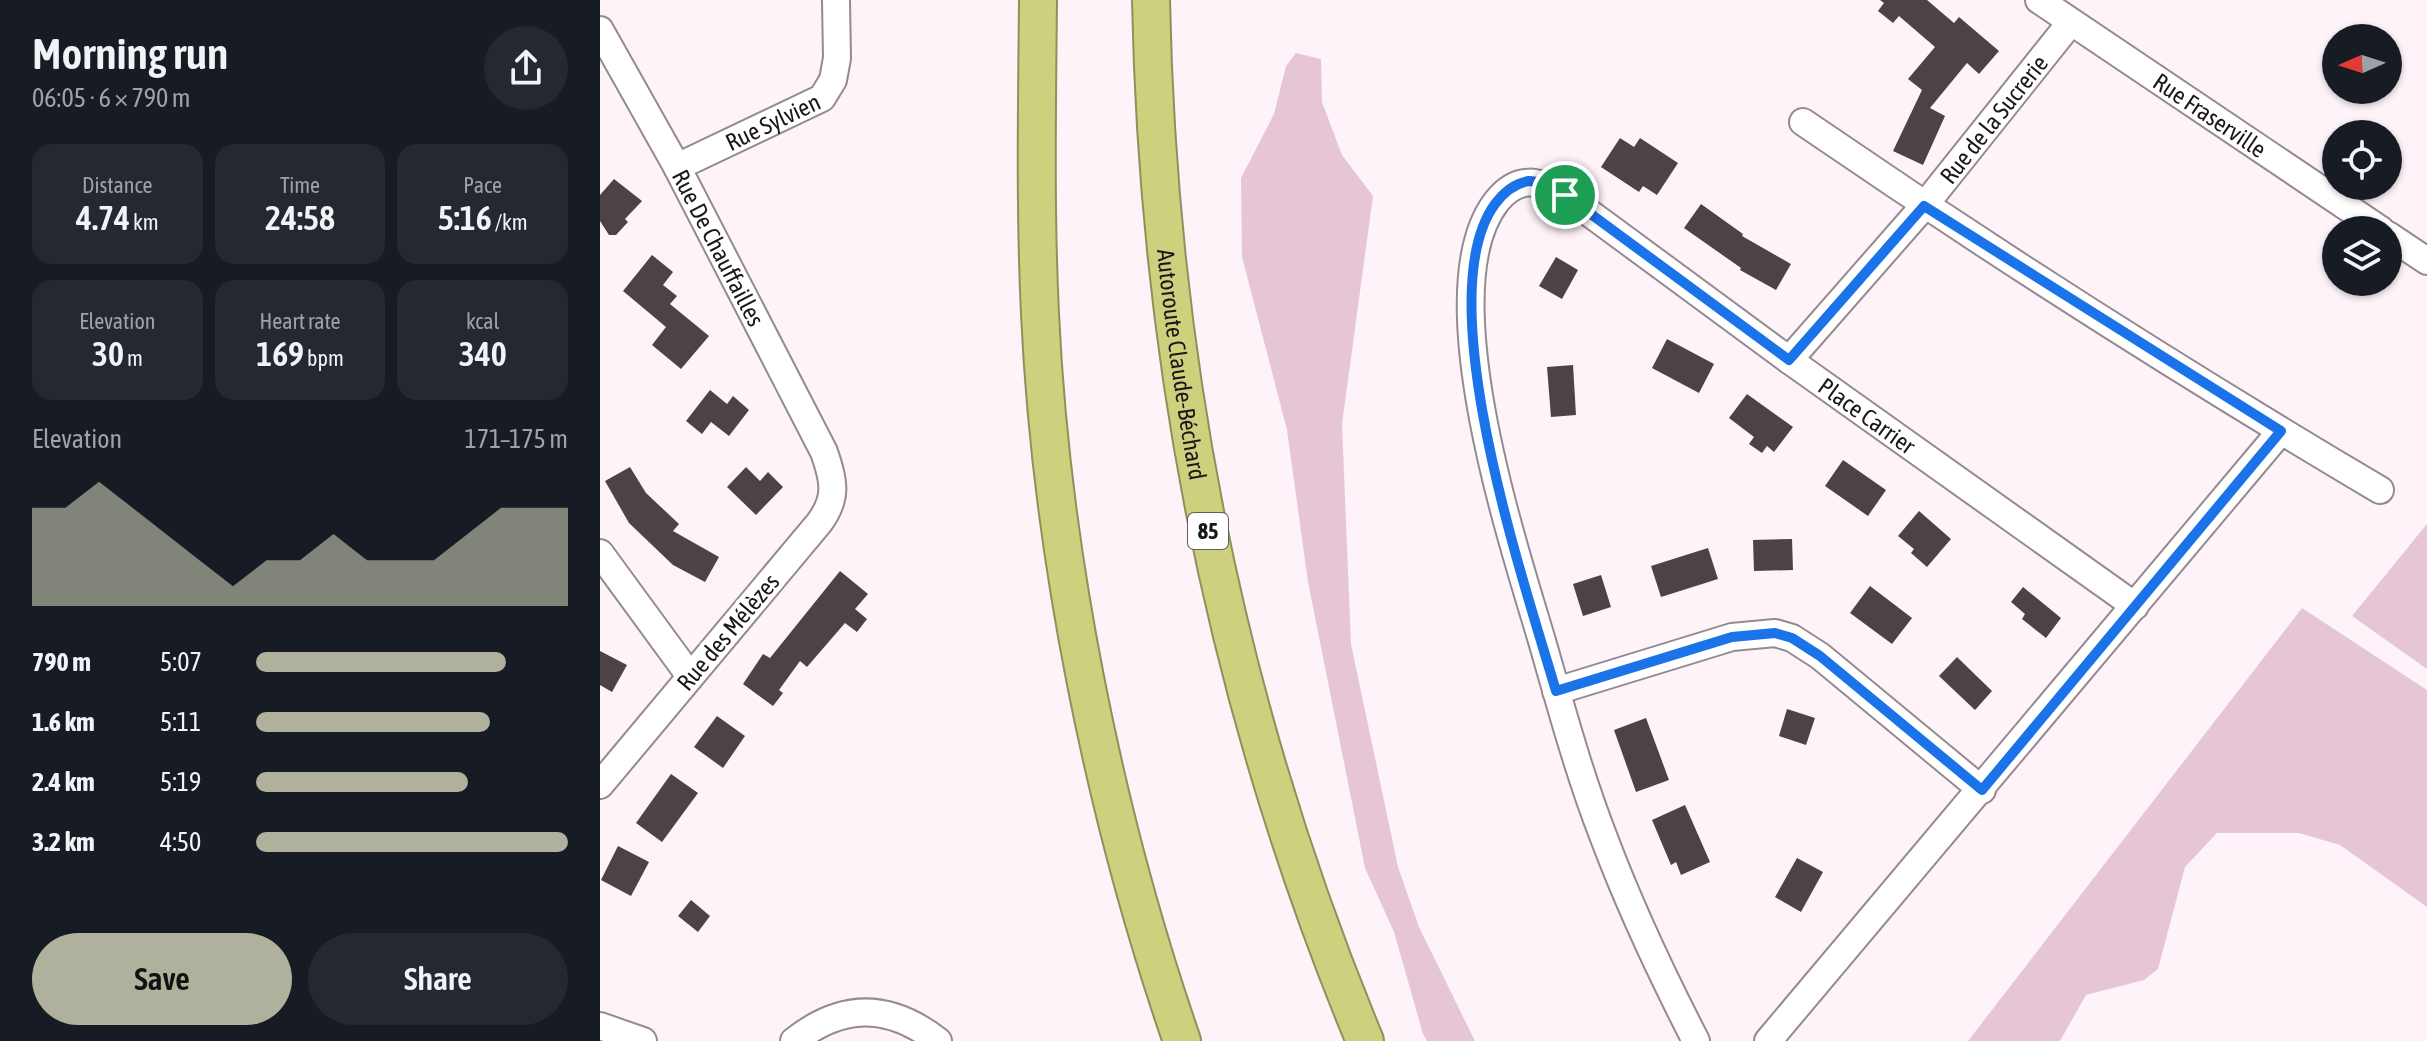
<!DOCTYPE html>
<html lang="en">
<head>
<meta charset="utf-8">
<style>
	:root { --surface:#171b24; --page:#242831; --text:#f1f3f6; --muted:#9ea1a6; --accent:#afb19c }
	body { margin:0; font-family:"Asap Condensed",sans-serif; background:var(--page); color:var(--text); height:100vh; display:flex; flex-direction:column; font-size:30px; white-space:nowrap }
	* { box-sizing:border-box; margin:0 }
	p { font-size:26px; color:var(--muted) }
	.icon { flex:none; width:44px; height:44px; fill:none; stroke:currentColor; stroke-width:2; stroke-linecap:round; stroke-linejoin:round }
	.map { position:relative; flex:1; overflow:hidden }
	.details { display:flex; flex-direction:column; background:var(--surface); width:600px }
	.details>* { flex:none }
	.needle { width:52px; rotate:267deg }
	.buttons { position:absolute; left:1722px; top:24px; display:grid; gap:16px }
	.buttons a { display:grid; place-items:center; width:80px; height:80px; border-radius:50%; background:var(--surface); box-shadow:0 2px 6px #0004; font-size:40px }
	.pin { position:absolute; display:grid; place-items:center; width:68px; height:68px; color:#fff; margin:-34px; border:4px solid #fff; border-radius:50%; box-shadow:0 2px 8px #0007 }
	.round { display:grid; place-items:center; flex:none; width:84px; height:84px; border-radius:42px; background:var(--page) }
	.headline { display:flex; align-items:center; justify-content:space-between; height:136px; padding:0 32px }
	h1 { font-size:44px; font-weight:600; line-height:60px }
	.stats { display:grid; grid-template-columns:repeat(3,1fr); gap:12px; height:136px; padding:8px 32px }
	.stats div { display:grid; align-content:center; border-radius:20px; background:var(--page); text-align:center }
	.stats b { font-size:34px; font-weight:600 }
	.stats small { font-size:22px; font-weight:400 }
	.stats p { font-size:22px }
	.chart { height:224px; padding:16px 32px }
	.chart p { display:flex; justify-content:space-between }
	.chart svg { width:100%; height:144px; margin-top:8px; fill:var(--accent); opacity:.7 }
	.action { display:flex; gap:16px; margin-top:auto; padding:16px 32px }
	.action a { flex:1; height:92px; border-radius:48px; background:var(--accent); color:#111; font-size:32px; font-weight:600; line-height:92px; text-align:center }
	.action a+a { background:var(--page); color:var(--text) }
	ul { padding:0 32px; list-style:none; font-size:26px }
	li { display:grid; grid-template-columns:128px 96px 1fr; align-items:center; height:60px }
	li i { height:20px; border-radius:10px; background:var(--accent) }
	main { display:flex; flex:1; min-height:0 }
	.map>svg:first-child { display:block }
	.green { fill:#e6c6d6 }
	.building { fill:#4d4247 }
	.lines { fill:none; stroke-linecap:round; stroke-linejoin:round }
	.minor-casing { stroke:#968a90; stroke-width:30 }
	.highway-casing { stroke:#8f905b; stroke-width:40 }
	.minor { stroke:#fff; stroke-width:26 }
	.highway { stroke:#cdd17e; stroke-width:36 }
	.route-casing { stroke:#fff; stroke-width:16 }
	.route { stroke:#1a73e8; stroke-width:10 }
	.labels { text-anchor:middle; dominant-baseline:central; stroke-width:8; stroke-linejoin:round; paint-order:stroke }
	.shield { fill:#fff; stroke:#5f5d5e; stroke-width:2 }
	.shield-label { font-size:22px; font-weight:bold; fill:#1b1719 }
	.street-label { font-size:24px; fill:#1b1719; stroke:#fff }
</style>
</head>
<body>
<main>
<section class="details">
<div class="headline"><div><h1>Morning run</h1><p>06:05 · 6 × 790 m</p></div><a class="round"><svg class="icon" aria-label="share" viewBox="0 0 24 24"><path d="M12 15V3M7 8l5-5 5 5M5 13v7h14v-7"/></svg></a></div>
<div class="stats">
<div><p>Distance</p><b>4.74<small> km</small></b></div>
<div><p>Time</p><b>24:58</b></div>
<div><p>Pace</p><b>5:16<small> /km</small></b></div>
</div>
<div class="stats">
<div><p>Elevation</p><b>30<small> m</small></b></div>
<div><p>Heart rate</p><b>169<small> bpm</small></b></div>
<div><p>kcal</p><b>340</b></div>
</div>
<div class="chart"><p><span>Elevation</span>171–175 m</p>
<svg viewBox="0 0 160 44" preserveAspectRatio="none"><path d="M0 44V14L10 14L20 6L30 14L40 22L50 30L60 38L70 30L80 30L90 22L100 30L110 30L120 30L130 22L140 14L150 14L160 14V44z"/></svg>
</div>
<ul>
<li><b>790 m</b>5:07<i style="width:80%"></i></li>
<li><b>1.6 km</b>5:11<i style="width:75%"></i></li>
<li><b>2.4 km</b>5:19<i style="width:68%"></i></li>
<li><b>3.2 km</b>4:50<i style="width:100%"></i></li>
</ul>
<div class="action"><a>Save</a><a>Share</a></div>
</section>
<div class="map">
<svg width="1827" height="1041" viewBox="0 0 1827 1041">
	<rect width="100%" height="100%" fill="#fef3f9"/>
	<g class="green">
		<path d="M696 53 721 59 722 102 742 155 773 196 742 424 751 644 798 867 819 927 875 1041H827L823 1034 794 932 765 868 708 582 687 430 642 257 641 178 674 114 686 66Z"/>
		<path d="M1827 524V669L1752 616Z"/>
		<path d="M1702 608 1827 690V907L1740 845 1699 833H1617L1585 867 1558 969 1544 980 1486 995 1460 1041H1368Z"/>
	</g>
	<g class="building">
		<path d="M1280 0H1327L1354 23 1359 17 1399 51 1379 74 1367 63 1330 108 1345 116 1323 165 1293 151 1322 90 1308 79 1335 47 1299 16 1293 23 1278 11 1284 3Z"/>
		<path d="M1020 138 1034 147 1040 138 1078 163 1057 195 1043 186 1039 192 1001 167Z"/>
		<path d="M14 179 42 201 25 219 28 222 16 235H9L0 221V195Z"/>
		<path d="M1101 204 1143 234 1142 236 1191 264 1176 290 1140 270 1141 268 1084 228Z"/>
		<path d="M52 255 73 272 63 285 77 296 70 304 109 336 81 369 52 345 66 327 23 291Z"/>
		<path d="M956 257 978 270 962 299 939 286Z"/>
		<path d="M1067 339 1114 364 1099 393 1052 368Z"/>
		<path d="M973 365 976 415 951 417 947 367Z"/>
		<path d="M110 390 127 404 133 396 149 410 129 436 111 422 102 434 86 421Z"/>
		<path d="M1147 394 1193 427 1174 452 1167 446 1162 453 1149 444 1154 437 1129 418Z"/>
		<path d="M1243 460 1286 490 1268 516 1225 486Z"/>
		<path d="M30 467 46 493 79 524 73 531 119 557 105 582 73 565 29 523 5 481Z"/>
		<path d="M146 467 160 481 168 472 183 487 156 515 127 487Z"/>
		<path d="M1319 511 1351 539 1327 567 1311 553 1314 549 1298 536Z"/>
		<path d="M1192 539 1193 570 1154 571 1153 540Z"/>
		<path d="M1108 548 1118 579 1061 597 1051 566Z"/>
		<path d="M240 571 268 594 255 609 267 619 257 632 245 623 207 667 200 661 179 690 183 693 173 706 143 684 163 654 170 658Z"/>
		<path d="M1001 575 1011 607 983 616 973 584Z"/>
		<path d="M1270 586 1312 618 1292 644 1250 613Z"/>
		<path d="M1423 587 1461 618 1446 638 1422 619 1425 614 1411 602Z"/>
		<path d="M0 651 27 665 12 692 0 685Z"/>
		<path d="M1357 657 1392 691 1375 710 1339 676Z"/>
		<path d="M1187 709 1215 718 1206 745 1179 736Z"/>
		<path d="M117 716 145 736 123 768 94 747Z"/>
		<path d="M1046 718 1069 780 1036 792 1014 730Z"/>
		<path d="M71 774 98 793 62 842 36 823Z"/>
		<path d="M1085 805 1110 862 1081 875 1076 862 1071 865 1052 820Z"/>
		<path d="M18 846 49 862 31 896 1 880Z"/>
		<path d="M1197 858 1223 872 1201 912 1175 897Z"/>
		<path d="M91 900 110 916 98 932 78 916Z"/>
	</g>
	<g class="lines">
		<defs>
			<g id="minor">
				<path id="s1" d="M1439 0 1781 230"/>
				<path id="s2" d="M0 30 77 167 224 452C234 480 238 498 219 523L0 785"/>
				<path d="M1203 122C1391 251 1584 374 1780 490"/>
				<path id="s3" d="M77 167 222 98 233 80 237 58 236 0"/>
				<path d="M1788 235 1827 261"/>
				<path id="s4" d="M1189 360 1324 206 1471 22"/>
				<path d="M0 553 90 676"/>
				<path d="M956 691 1132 637 1175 633 1192 638 1220 656 1382 790"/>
				<path d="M0 1026 43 1041"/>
				<path d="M194 1041C242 1003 289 1003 338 1041"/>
				<path id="s5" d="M1096 1041C1062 975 1030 907 1004 838 979 774 961 707 942 641 913 543 828 288 897 201 918 175 939 180 965 195L1189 360 1535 606"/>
				<path d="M1168 1041 1681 431"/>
			</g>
			<g id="highway">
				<path d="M438 0C437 105 435 210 440 314 451 552 504 816 582 1041"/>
				<path id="s6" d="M551 0C558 362 626 707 765 1041"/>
			</g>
		</defs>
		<use href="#minor" class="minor-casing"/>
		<use href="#highway" class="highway-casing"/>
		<use href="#minor" class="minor"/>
		<use href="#highway" class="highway"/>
	</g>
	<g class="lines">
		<defs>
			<path id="route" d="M929 181 939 182 965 195 1189 360 1324 206 1681 431 1382 790 1220 656 1192 638 1175 633 1132 637 956 691C925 585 827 297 895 204 904 192 915 183 929 181Z"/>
		</defs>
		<use href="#route" class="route-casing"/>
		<use href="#route" class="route"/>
	</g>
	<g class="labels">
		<rect class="shield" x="588" y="513" width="40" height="36" rx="6"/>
		<g class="shield-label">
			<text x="608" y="531">85</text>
		</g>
		<g class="street-label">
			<text stroke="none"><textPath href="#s1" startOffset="206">Rue Fraserville</textPath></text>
			<text stroke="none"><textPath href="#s4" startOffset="316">Rue de la Sucrerie</textPath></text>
			<text stroke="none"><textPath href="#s3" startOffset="106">Rue Sylvien</textPath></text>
			<text stroke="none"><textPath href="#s2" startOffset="248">Rue De Chauffailles</textPath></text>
			<text stroke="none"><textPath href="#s6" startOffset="366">Autoroute Claude-Béchard</textPath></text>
			<text stroke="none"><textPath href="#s5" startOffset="1334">Place Carrier</textPath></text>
			<text transform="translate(128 632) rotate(-50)">Rue des Mélèzes</text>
		</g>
	</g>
</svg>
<div class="buttons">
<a><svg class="needle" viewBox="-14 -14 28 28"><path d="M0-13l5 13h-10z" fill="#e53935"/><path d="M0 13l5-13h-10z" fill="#9ea1a6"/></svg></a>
<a><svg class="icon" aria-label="locate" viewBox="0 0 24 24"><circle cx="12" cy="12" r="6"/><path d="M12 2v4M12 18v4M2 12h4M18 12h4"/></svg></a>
<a><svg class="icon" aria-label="layers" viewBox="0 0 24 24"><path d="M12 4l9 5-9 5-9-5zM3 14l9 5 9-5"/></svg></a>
</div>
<div class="pin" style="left:965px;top:195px;background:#1e9e55"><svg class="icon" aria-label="arrive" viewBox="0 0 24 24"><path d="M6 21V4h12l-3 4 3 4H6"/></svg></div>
</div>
</main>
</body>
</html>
